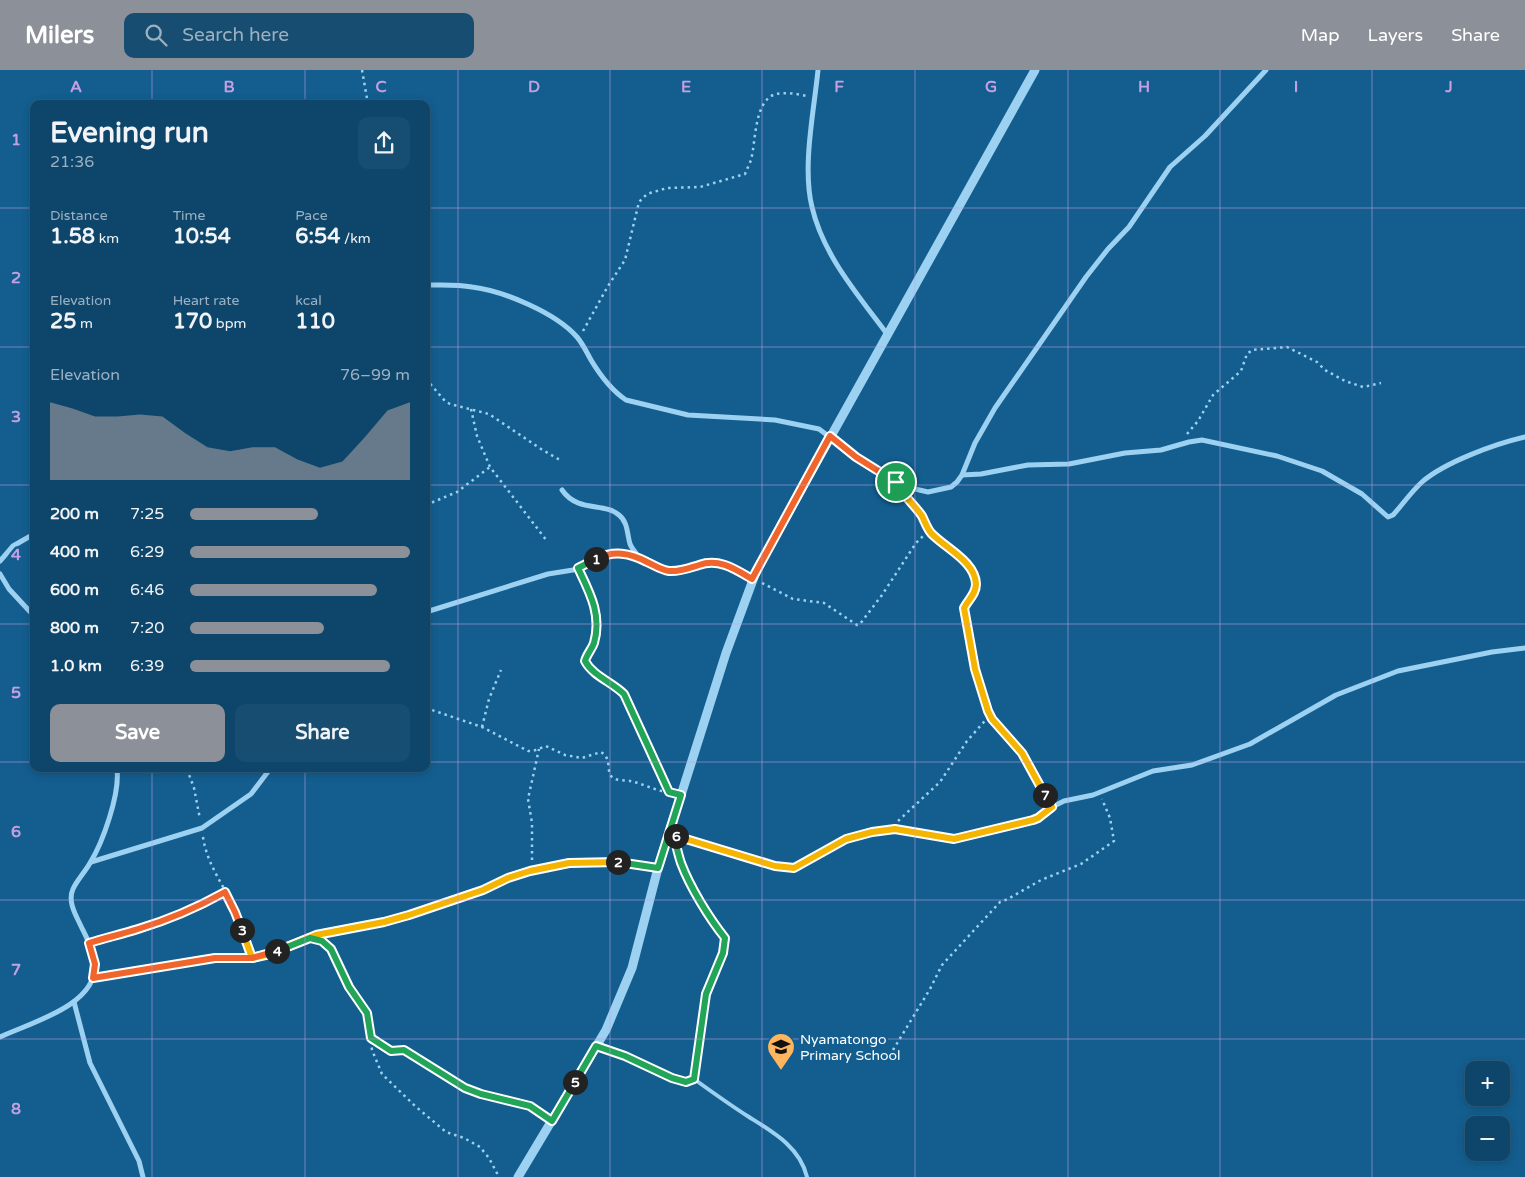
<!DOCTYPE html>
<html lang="en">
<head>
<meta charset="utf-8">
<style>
	:root { --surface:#0e466b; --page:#174d71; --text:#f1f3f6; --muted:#9bb1c1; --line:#2e5e7e; --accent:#8c9099 }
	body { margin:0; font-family:"Varela Round",sans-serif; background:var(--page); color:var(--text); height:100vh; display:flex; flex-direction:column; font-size:19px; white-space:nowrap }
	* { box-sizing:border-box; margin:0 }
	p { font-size:16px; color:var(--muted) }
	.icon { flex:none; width:28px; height:28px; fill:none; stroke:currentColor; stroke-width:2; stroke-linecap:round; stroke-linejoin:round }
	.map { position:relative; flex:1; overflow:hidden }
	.sheet { position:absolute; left:30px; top:30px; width:400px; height:672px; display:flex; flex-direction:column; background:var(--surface); border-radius:10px; box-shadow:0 2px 8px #0003,0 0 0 1px var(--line) }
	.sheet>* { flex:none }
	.fabs { position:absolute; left:1465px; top:991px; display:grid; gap:10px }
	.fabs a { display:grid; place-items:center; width:45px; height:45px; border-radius:10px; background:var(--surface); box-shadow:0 2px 8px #0003,0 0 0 1px var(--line); font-size:25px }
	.pin { position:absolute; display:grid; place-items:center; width:42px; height:42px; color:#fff; margin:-21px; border:2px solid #fff; border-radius:50%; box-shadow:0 1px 5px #0007 }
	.km { position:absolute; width:25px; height:25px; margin:-12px; border-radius:50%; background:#222; color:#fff; font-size:14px; line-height:25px; text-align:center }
	.round { display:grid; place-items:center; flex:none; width:52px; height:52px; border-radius:10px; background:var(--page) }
	.summary { display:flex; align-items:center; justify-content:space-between; height:85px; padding:0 20px }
	h1 { font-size:28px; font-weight:800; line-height:38px }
	.figures { display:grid; grid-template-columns:repeat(3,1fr); gap:8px; height:85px; padding:5px 20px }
	.figures div { display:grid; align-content:center }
	.figures b { font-size:21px; font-weight:800 }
	.figures small { font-size:14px; font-weight:400 }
	.figures p { font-size:14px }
	.chart { height:140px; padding:10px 20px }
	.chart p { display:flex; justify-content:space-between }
	.chart svg { width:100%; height:90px; margin-top:5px; fill:var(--accent); opacity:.7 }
	.primary-button { display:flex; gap:10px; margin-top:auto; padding:10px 20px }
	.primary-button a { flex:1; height:58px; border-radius:10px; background:var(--accent); color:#fff; font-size:20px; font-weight:800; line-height:58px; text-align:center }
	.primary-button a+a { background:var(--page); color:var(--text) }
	ul { padding:0 20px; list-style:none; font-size:16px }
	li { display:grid; grid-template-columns:80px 60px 1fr; align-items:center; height:38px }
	li i { height:12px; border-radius:6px; background:var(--accent) }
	header { display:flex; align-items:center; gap:30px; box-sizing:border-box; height:70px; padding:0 25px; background:var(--accent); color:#fff }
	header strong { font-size:24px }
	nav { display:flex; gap:28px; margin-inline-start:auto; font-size:18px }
	.search { width:350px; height:45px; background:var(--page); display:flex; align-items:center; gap:12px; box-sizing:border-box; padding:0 18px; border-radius:10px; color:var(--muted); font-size:19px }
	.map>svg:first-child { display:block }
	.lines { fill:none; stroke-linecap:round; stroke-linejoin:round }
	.path { stroke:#9dd1f1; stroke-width:2.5; stroke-dasharray:2.5 4; stroke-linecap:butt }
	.service { stroke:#9dd1f1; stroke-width:4 }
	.minor { stroke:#9dd1f1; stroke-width:5 }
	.tertiary { stroke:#9dd1f1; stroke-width:9 }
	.split-1-casing { stroke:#fff; stroke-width:10 }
	.split-2-casing { stroke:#fff; stroke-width:10 }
	.split-3-casing { stroke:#fff; stroke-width:10 }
	.split-4-casing { stroke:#fff; stroke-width:10 }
	.split-5-casing { stroke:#fff; stroke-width:10 }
	.split-6-casing { stroke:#fff; stroke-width:10 }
	.split-7-casing { stroke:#fff; stroke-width:10 }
	.split-8-casing { stroke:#fff; stroke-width:10 }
	.split-1 { stroke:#f0652b; stroke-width:6 }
	.split-2 { stroke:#22a559; stroke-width:6 }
	.split-3 { stroke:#f5b400; stroke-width:6 }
	.split-4 { stroke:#f0652b; stroke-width:6 }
	.split-5 { stroke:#22a559; stroke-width:6 }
	.split-6 { stroke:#22a559; stroke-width:6 }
	.split-7 { stroke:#f5b400; stroke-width:6 }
	.split-8 { stroke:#f5b400; stroke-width:6 }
	.grid { fill:none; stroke:#c4a0e2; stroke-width:1; stroke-opacity:0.55 }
	.labels { text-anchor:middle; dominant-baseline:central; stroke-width:5; stroke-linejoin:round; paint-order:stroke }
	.poi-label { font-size:14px; fill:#fff; stroke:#135e8f; text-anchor:start }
	.grid-label { font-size:16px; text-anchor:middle; font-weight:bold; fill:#c4a0e2; stroke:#135e8f; stroke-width:5; stroke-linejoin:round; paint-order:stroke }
</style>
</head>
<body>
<header>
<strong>Milers</strong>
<div class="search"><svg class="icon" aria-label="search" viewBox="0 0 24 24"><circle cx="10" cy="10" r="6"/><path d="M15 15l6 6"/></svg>Search here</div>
<nav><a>Map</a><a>Layers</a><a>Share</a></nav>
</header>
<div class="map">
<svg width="1525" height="1107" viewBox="0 0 1525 1107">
	<rect width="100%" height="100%" fill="#135e8f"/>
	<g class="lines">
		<g class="path">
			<path d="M362 0 368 34"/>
			<path d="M583 261 608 216 625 190 639 132 647 124 667 118 700 117 745 104C747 99 749 95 751 90 756 71 754 30 776 24 785 22 798 24 807 26"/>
			<path d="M426 309 445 331 450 334 489 344 541 379 560 390"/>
			<path d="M471 339 477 366 490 397 547 471"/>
			<path d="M1187 364 1198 351 1213 325 1241 301 1247 284 1252 280 1287 277 1317 292 1325 300 1345 311 1363 317 1381 313"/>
			<path d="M905 426 922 447 929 460 955 483 972 500 975 509V521L964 538 975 599 990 645 1022 683 1048 730"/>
			<path d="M426 435 457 422 490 397"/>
			<path d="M581 506C592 528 601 549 594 573 592 579 587 584 585 591 593 606 612 612 624 624L669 722"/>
			<path d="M762 513 793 529 824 533 857 555 860 554 882 525 916 473 929 460"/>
			<path d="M426 638 482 657 528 681H533L546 676 565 685 582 688 601 682C612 689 606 698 611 706 614 711 625 710 630 711 644 714 656 721 671 723"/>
			<path d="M482 657 489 629 501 600"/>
			<path d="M187 699 194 718 200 749"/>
			<path d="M898 751 940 712 967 671 990 645"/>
			<path d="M203 767C207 795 225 817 236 842 241 854 245 867 249 879"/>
			<path d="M677 777C685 809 705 843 725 868L723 883 706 924 695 1002"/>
			<path d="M532 790V753L528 729 539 679"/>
			<path d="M98 870C111 866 125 863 139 859 169 850 198 837 225 822"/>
			<path d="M325 873 331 879 349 917 367 943 372 980 382 1004 415 1036 446 1062 464 1068 480 1077 489 1088 499 1107"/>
			<path d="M371 969 391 981 403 980 465 1017 481 1024 526 1035 544 1045"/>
			<path d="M893 980 930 919 942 895 1000 832 1008 829 1041 810 1081 794 1114 771 1110 748 1102 729"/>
		</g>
		<path class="service" d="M596 976 625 986 672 1008 686 1012 694 1009C712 1022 730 1035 749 1047 773 1062 800 1077 807 1107"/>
		<g class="minor">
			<path d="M818 0C814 41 802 97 812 137 823 185 858 225 887 264"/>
			<path d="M426 215C442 215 457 214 472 217 504 221 556 243 577 267 583 274 587 283 591 290 600 305 611 320 626 330L688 345 775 350 819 359 856 387 896 412 915 419 928 422 951 417 957 412 962 405 975 373 995 338 1086 207 1108 179 1129 157 1170 97 1205 66 1266 0"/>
			<path d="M962 405 981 404 1028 395 1069 394 1125 383 1161 380 1189 372 1202 370 1277 386 1322 401 1362 424 1388 447 1393 445C1403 434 1411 422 1422 412 1445 392 1495 374 1525 367"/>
			<path d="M562 420C578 443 604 432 619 445 628 452 627 464 630 474 632 479 636 483 639 487"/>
			<path d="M0 491 13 476 34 464"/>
			<path d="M0 504 9 519 34 546"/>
			<path d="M426 542 548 504 573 500 604 486 615 484H631L668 501H678L712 492 721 493 730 496 752 509"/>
			<path d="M668 766H674L787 798C805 798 822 782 838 773 851 766 880 758 895 759L955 769 1033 750 1038 748 1052 737 1064 731 1093 725 1153 701 1192 695 1250 674 1336 625 1398 601 1492 582 1525 578"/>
			<path d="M91 792 202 758 251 724 270 699"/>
			<path d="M93 908 215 888H252L270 883 316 865 384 852 409 845 483 820 514 805 547 796 569 793 591 791 625 792 658 798"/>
			<path d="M74 932 90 993 139 1091 143 1107"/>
			<path d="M0 967C29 953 97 936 95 894 94 880 85 865 79 852 74 842 68 830 73 819 77 810 85 802 90 793 103 772 120 724 117 699"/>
		</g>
		<path class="tertiary" d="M518 1107 606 960 632 898 658 798 726 583 757 499 1035 0"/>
	</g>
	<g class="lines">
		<defs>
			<path id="split-1" d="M596 489C614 480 630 483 647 492 654 495 661 500 669 501 679 502 689 498 699 495 719 488 735 499 752 509L830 366 856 387 896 412"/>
			<path id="split-2" d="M596 489 578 498C590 523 602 545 594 573 592 579 587 584 585 591 593 606 612 612 624 624L669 722 681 725 658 798 618 792"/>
			<path id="split-3" d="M242 860 252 888 270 884 316 865 384 852 409 845 483 820 508 808 530 801 569 793 618 792"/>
			<path id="split-4" d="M242 860 235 842 225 822C198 837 168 850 138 859 122 864 105 868 89 873L95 894 93 908 215 888H252L277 881"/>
			<path id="split-5" d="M277 881 310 868 322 871 331 879 349 917 367 943 371 968 391 981 404 980 465 1018 481 1024 530 1036 552 1051 575 1012"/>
			<path id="split-6" d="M575 1012 596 976 625 986 672 1008 686 1012 694 1009 706 924 723 883 725 868C709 848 690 817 681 793 678 784 676 775 674 766H676"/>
			<path id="split-7" d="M676 766 775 796 794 798 846 769 872 762 895 759 954 769 1033 750 1038 748 1052 737 1045 725"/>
			<path id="split-8" d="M896 412C902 425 914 434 922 446 925 452 927 458 931 463 945 478 975 491 976 514 976 524 968 530 964 538L975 599 988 641 992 649 1022 683 1045 725"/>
		</defs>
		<use href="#split-1" class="split-1-casing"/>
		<use href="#split-2" class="split-2-casing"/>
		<use href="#split-3" class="split-3-casing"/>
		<use href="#split-4" class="split-4-casing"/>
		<use href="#split-5" class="split-5-casing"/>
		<use href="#split-6" class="split-6-casing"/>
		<use href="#split-7" class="split-7-casing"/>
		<use href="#split-8" class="split-8-casing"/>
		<use href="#split-1" class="split-1"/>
		<use href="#split-2" class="split-2"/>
		<use href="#split-3" class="split-3"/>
		<use href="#split-4" class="split-4"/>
		<use href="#split-5" class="split-5"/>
		<use href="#split-6" class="split-6"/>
		<use href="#split-7" class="split-7"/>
		<use href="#split-8" class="split-8"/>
	</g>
	<path class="grid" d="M152 0V34M305 0V34M458 0V1107M610 0V1107M762 0V1107M915 0V1107M1068 0V1107M1220 0V1107M1372 0V1107M0 138H34M426 138H1525M0 277H34M426 277H1525M0 415H34M426 415H1525M0 554H34M426 554H1525M0 692H34M426 692H1525M152 699V1107M305 699V1107M0 830H1525M0 969H1525"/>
	<defs>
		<symbol id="school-pin" viewBox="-11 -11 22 30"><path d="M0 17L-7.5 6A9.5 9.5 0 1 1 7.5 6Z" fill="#ffb55e" stroke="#135e8f"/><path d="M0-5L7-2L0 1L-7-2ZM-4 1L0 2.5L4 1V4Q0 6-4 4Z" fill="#111"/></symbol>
	</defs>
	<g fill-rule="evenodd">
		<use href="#school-pin" x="765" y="961" width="32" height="43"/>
	</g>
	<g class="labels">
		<g class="poi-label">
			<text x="800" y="969">Nyamatongo<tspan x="800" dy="16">Primary School</tspan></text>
		</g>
	</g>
	<g class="grid-label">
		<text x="76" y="22">A</text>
		<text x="229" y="22">B</text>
		<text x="381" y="22">C</text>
		<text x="534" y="22">D</text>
		<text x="686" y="22">E</text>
		<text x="839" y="22">F</text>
		<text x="991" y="22">G</text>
		<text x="1144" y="22">H</text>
		<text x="1296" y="22">I</text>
		<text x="1449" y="22">J</text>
		<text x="16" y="75">1</text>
		<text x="16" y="213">2</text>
		<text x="16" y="352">3</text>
		<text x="16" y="490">4</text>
		<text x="16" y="628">5</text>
		<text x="16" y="767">6</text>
		<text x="16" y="905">7</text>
		<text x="16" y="1044">8</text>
	</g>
</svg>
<div class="fabs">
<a>+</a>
<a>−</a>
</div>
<div class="pin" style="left:896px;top:412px;background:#1e9e55"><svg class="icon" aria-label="arrive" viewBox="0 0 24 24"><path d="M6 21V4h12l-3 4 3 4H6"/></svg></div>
<b class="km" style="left:596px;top:489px">1</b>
<b class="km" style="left:618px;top:792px">2</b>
<b class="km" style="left:242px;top:860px">3</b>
<b class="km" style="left:277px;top:881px">4</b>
<b class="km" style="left:575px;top:1012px">5</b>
<b class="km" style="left:676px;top:766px">6</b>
<b class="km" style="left:1045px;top:725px">7</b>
<section class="sheet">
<div class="summary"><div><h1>Evening run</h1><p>21:36</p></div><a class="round"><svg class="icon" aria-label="share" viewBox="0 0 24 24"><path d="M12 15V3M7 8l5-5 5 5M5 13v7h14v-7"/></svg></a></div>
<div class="figures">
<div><p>Distance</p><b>1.58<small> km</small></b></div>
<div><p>Time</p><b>10:54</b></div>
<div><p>Pace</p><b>6:54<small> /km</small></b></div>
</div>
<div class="figures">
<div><p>Elevation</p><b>25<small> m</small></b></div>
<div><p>Heart rate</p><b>170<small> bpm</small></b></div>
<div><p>kcal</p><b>110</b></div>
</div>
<div class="chart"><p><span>Elevation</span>76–99 m</p>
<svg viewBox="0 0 160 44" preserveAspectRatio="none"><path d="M0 44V6L10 9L20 13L30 13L40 12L50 13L60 21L70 28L80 30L90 28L100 28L110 34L120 38L130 35L140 23L150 10L160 6V44z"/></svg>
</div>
<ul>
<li><b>200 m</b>7:25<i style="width:58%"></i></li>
<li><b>400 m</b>6:29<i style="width:100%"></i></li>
<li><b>600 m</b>6:46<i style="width:85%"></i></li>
<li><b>800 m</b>7:20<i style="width:61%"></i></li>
<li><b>1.0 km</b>6:39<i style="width:91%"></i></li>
</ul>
<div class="primary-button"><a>Save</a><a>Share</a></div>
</section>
</div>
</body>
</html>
